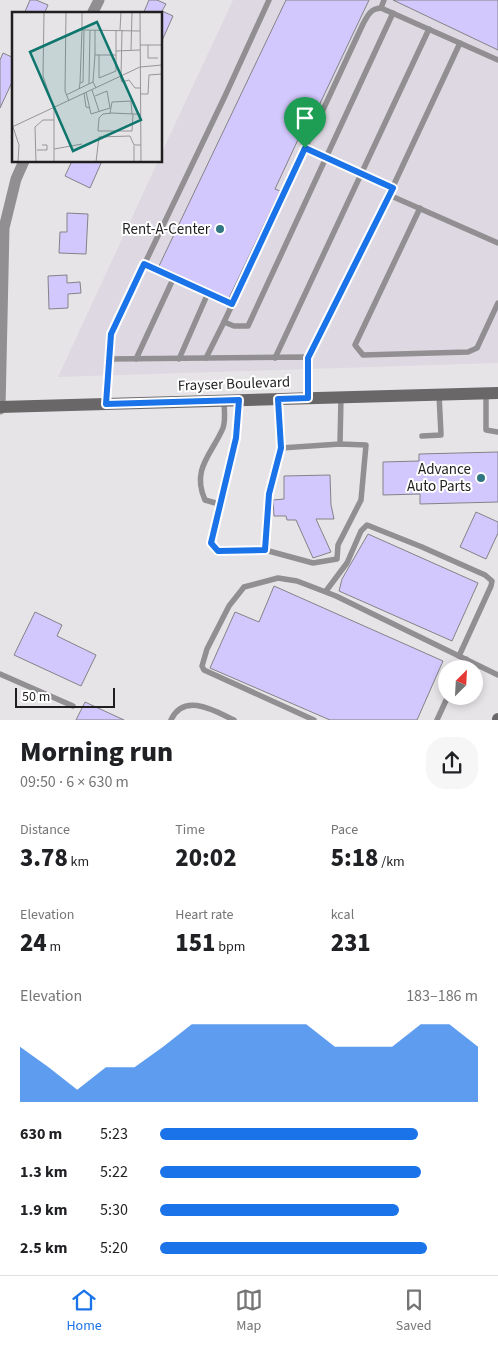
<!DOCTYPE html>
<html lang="en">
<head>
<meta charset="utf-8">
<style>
	:root { --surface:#fff; --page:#f6f6f6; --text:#202124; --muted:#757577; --line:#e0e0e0; --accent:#1a73e8 }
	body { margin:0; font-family:"Source Sans 3",sans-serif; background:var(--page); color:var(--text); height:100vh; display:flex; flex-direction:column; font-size:19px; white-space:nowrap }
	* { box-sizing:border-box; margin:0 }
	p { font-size:16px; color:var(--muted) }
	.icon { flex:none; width:28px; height:28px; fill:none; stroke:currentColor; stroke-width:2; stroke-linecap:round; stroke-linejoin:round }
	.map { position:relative; height:720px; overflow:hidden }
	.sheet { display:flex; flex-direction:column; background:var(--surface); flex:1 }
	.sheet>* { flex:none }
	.needle { width:32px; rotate:24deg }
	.controls { position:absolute; left:438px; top:660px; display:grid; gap:10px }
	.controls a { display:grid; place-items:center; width:45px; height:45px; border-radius:50%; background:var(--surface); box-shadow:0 2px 8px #0003; font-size:25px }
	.scale { position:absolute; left:15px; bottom:12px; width:100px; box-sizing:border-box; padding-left:5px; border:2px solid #201f20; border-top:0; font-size:14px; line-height:18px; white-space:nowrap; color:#201f20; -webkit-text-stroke:4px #fff; paint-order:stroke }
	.pin { position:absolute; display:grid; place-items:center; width:42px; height:42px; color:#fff; margin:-51px -21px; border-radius:50% 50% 50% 0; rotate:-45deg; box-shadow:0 0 5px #0007 }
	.pin .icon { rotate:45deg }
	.round { display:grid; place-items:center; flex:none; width:52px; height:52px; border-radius:20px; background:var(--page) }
	.summary { display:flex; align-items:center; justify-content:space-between; height:85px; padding:0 20px }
	h1 { font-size:28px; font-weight:800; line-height:38px }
	.stats { display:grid; grid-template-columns:repeat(3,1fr); gap:8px; height:85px; padding:5px 20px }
	.stats div { display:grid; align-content:center }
	.stats b { font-size:25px; font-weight:800 }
	.stats small { font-size:14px; font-weight:400 }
	.stats p { font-size:14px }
	.chart { height:140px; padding:10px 20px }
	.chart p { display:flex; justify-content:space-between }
	.chart svg { width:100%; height:90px; margin-top:5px; fill:var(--accent); opacity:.7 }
	ul { padding:0 20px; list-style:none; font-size:16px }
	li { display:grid; grid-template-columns:80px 60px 1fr; align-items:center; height:38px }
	li i { height:12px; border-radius:6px; background:var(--accent) }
	.tab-bar { display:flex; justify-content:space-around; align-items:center; height:70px; border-top:1px solid var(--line); background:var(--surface); font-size:14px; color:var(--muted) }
	.tab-bar a { display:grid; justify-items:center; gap:2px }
	.tab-bar .current { color:var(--accent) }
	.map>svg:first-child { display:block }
	.built { fill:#ded8e2 }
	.building { fill:#d3c8fd; stroke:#838386 }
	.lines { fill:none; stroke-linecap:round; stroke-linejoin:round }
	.service { stroke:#918f91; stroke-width:5.5 }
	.minor { stroke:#918f91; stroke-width:11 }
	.secondary { stroke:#696768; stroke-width:12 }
	.route-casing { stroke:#fff; stroke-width:10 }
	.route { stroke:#1a73e8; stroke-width:6 }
	.poi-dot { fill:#307683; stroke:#fff; stroke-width:2 }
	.labels { text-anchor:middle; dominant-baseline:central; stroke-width:4; stroke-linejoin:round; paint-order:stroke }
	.poi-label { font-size:15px; fill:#201f20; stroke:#fff; text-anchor:end }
	.street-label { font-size:15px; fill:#201f20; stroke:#fff }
	.inset-road { fill:none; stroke:#979598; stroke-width:1 }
	.view { fill:#0f766e; fill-opacity:0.15; stroke:#0f766e; stroke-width:2.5 }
	.inset-edge { fill:none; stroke:#201f20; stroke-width:2.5 }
</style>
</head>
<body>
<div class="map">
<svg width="498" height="720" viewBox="0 0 498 720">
	<rect width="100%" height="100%" fill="#e7e4e8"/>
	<path class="built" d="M233 0H498V363L58 377 158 161H161V154Z"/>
	<g class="building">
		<path d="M30 0H36L48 5 44 14H24Z"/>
		<path d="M149 0H157L166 4 162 11 173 16 161 43V13L143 14Z"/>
		<path d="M286 0H369L306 133 302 131 275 189 280 191 229 298 159 266Z"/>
		<path d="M393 0H498V50Z"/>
		<path d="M3 53 14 58V78L0 108V60Z"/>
		<path d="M72 161H102L90 188 65 176Z"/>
		<path d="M67 213 88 214 86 254 59 253 60 232H67Z"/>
		<path d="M67 275V283L80 282 81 293 68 294V308L49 309 48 276Z"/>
		<path d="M498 452V502L420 504V494L383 495V462L419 461V454Z"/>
		<path d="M330 475 331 505 334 519H316L331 552 313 558 296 520H287L286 516H274L273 500 284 499V476Z"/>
		<path d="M476 512 498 522V533L486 559 460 547Z"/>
		<path d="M368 534 478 583 452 641 339 591 342 579Z"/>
		<path d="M274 586 443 661 417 720H330L210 668 235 612 259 622Z"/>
		<path d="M35 612 62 625 57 636 96 655 81 686 14 655Z"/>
		<path d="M85 702 124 720H76Z"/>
	</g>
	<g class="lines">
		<g class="service">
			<path d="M384 0 381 8 498 60"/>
			<path d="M305 149 393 188"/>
			<path d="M389 195 460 43"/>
			<path d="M420 208 355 345 363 355 468 352 477 348 498 303"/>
			<path d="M144 264 232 304"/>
			<path d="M224 322 363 24C368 15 370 9 381 8"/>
			<path d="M307 357 389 195 498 243"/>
			<path d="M206 358 224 322 234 326H248L393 13"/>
			<path d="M275 358 429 29"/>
			<path d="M109 359 307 357 308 398"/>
			<path d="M136 359 174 277"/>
			<path d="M179 359 208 293"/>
			<path d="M486 393V430L498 432"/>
			<path d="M239 401 236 438 211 543 217 551 265 550 313 563 337 559 338 545 361 500 366 445 340 444 281 448"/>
			<path d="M106 404 111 334 225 96 269 0"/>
			<path d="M422 436 441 435 439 394"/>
			<path d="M340 444 341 397"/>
			<path d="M219 504 205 500C191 469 212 454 223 428 226 420 224 409 224 400"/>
			<path d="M265 550 269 495 281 448 277 399"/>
			<path d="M326 591 347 563 361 531 367 525 422 547 485 575 492 581 491 586 459 656"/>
			<path d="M462 669 466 659"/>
			<path d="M0 674 73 706"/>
			<path d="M171 720C184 692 215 711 234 720"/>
			<path d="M314 720 204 670 202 666 207 649 229 606 244 587 278 578 297 581 336 596 498 675"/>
			<path d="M437 720 448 696"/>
		</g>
		<g class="minor">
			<path d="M92 14 99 0"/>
			<path d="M0 409 4 228 16 179 24 161"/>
		</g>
		<g class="secondary">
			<path d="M0 407 498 393"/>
			<path d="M498 720V719"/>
		</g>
	</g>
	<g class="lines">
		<defs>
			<path id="route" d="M305 148 393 188 308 358V398L278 399 281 448 269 494 265 550 218 551 211 543 236 438 239 400 106 404 111 334 144 264 232 304Z"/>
		</defs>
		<use href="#route" class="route-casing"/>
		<use href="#route" class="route"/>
	</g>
	<g class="poi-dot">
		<circle cx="220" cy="229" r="5"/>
		<circle cx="481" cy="478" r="5"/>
	</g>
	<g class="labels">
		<g class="poi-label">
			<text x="210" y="229">Rent-A-Center</text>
			<text x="471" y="469">Advance<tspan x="471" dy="17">Auto Parts</tspan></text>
		</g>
		<g class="street-label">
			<text transform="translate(234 384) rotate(-2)">Frayser Boulevard</text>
		</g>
	</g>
	<g transform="translate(12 12)">
		<rect width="150" height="150" fill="#e7e4e8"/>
		<path class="inset-road" d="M32 0 31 64 42 96V150M54 0 53 79 57 89M70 0V18L128 19M128 0 129 150M108 18 109 0M128 33H150M136 33V46H146M119 38 120 0M104 39 128 38M83 43V18M104 43V18M108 64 110 70 117 68 123 76H129M109 64 110 18M81 70 83 43H104V59L87 66V43M68 71 70 18M77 72 78 18M67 77 68 71 71 70 72 18M80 78 87 99M74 80 79 102 98 96 95 79 83 84M72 81 74 95 78 96M129 82H136L137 63 150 62M54 83 81 70 84 76M98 101 100 90 119 89 120 102M121 102 120 119H86L87 106 91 102 100 101 121 102H129M0 112 7 133 6 150M0 115 128 55 150 53M42 137 70 132M25 138H35V133H30M24 150 23 115 31 108H42M84 150 87 125 118 124 122 133H129M122 150V134"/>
		<path class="view" d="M85 10 129 108 61 139 18 40Z"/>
		<rect width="150" height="150" class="inset-edge"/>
	</g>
</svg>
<div class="controls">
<a><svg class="needle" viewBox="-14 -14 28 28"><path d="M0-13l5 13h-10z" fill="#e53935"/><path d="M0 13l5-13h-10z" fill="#757577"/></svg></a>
</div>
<div class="scale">50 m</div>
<div class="pin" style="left:305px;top:148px;background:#1e9e55"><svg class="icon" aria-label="arrive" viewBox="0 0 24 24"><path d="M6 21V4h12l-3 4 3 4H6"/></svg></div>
</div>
<section class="sheet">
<div class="summary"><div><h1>Morning run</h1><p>09:50 · 6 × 630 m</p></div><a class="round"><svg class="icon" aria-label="share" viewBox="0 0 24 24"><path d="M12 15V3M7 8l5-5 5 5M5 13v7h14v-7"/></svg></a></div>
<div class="stats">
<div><p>Distance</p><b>3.78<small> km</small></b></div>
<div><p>Time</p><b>20:02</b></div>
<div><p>Pace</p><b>5:18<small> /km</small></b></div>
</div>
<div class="stats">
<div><p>Elevation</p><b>24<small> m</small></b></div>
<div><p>Heart rate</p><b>151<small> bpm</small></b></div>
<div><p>kcal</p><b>231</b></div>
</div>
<div class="chart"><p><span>Elevation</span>183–186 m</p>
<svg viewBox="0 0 160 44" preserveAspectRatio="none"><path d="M0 44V17L10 27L20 38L30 27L40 27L50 17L60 6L70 6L80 6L90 6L100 6L110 17L120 17L130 17L140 6L150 6L160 17V44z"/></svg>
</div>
<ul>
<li><b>630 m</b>5:23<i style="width:81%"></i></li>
<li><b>1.3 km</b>5:22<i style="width:82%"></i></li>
<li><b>1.9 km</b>5:30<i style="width:75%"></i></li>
<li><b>2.5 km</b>5:20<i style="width:84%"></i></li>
</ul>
</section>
<nav class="tab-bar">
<a class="current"><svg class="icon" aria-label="home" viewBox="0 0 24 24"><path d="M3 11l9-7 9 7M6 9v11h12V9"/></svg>Home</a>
<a><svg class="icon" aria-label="map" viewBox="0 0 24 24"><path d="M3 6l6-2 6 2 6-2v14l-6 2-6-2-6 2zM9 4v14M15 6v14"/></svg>Map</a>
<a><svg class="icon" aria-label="saved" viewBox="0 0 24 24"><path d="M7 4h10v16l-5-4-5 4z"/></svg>Saved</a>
</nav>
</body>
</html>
